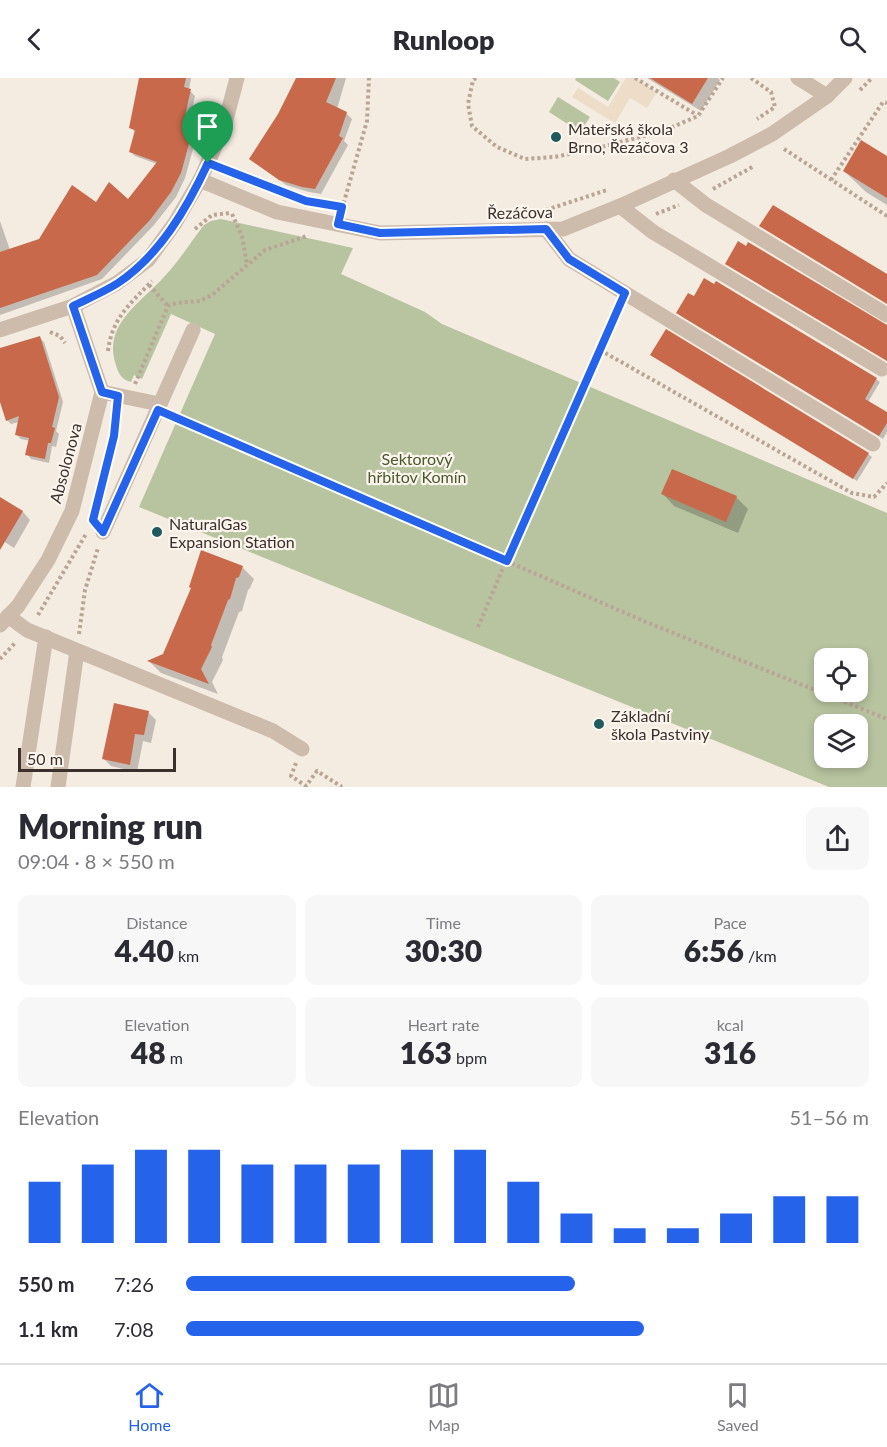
<!DOCTYPE html>
<html lang="en">
<head>
<meta charset="utf-8">
<style>
	:root { --surface:#fff; --page:#f7f7f7; --text:#2b2b33; --muted:#7c7c81; --line:#e1e1e2; --accent:#2563eb }
	body { margin:0; font-family:Lato,sans-serif; background:var(--page); color:var(--text); height:100vh; display:flex; flex-direction:column; font-size:22px; white-space:nowrap }
	* { box-sizing:border-box; margin:0 }
	p { font-size:20px; color:var(--muted) }
	.icon { flex:none; width:33px; height:33px; fill:none; stroke:currentColor; stroke-width:2; stroke-linecap:round; stroke-linejoin:round }
	.map { position:relative; height:709px; overflow:hidden }
	.panel { display:flex; flex-direction:column; background:var(--surface); flex:1 }
	.panel>* { flex:none }
	.controls { position:absolute; left:814px; top:570px; display:grid; gap:12px }
	.controls a { display:grid; place-items:center; width:54px; height:54px; border-radius:12px; background:var(--surface); box-shadow:0 3px 9px #0003; font-size:30px }
	.scale { position:absolute; left:18px; bottom:15px; width:158px; box-sizing:border-box; padding-left:6px; border:3px solid #3b302b; border-top:0; font-size:16px; line-height:21px; white-space:nowrap; color:#3b302b; -webkit-text-stroke:4px #fbf5ee; paint-order:stroke }
	.pin { position:absolute; display:grid; place-items:center; width:51px; height:51px; color:#fff; margin:-62px -26px; border-radius:50% 50% 50% 0; rotate:-45deg; box-shadow:0 0 6px #0007 }
	.pin .icon { rotate:45deg }
	.round { display:grid; place-items:center; flex:none; width:63px; height:63px; border-radius:12px; background:var(--page) }
	.summary { display:flex; align-items:center; justify-content:space-between; height:102px; padding:0 18px }
	h1 { font-size:33px; font-weight:800; line-height:45px }
	.figures { display:grid; grid-template-columns:repeat(3,1fr); gap:9px; height:102px; padding:6px 18px }
	.figures div { display:grid; align-content:center; border-radius:12px; background:var(--page); text-align:center }
	.figures b { font-size:30px; font-weight:800 }
	.figures small { font-size:16px; font-weight:400 }
	.figures p { font-size:16px }
	.chart { height:168px; padding:12px 18px }
	.chart p { display:flex; justify-content:space-between }
	.chart svg { width:100%; height:108px; margin-top:6px; stroke:var(--accent); stroke-width:6 }
	ul { padding:0 18px; list-style:none; font-size:20px }
	li { display:grid; grid-template-columns:96px 72px 1fr; align-items:center; height:45px }
	li i { height:15px; border-radius:8px; background:var(--accent) }
	header { display:flex; justify-content:space-between; align-items:center; height:78px; padding:0 18px; background:var(--surface); font-size:27px; font-weight:800 }
	.tab-bar { display:flex; justify-content:space-around; align-items:center; height:84px; border-top:2px solid var(--line); background:var(--surface); font-size:16px; color:var(--muted) }
	.tab-bar a { display:grid; justify-items:center; gap:3px }
	.tab-bar .selected { color:var(--accent) }
	.map>svg:first-child { display:block }
	.green { fill:#b8c4a0; fill-rule:evenodd }
	.plaza { fill:#ecdcc8 }
	.shadow { fill:#0003 }
	.building { fill:#c8694b }
	.lines { fill:none; stroke-linecap:round; stroke-linejoin:round }
	.path { stroke:#b9a596; stroke-width:4; stroke-dasharray:3 3; stroke-linecap:butt }
	.minor { stroke:#cdbbac; stroke-width:15 }
	.route-casing { stroke:#fff; stroke-width:12 }
	.route { stroke:#2563eb; stroke-width:8 }
	.poi-dot { fill:#1f5a5e; stroke:#fbf5ee; stroke-width:2 }
	.labels { text-anchor:middle; dominant-baseline:central; stroke-width:4.5; stroke-linejoin:round; paint-order:stroke }
	.poi-label { font-size:16px; fill:#3b302b; stroke:#fbf5ee; text-anchor:start }
	.street-label { font-size:16px; fill:#3b302b; stroke:#fbf5ee }
	.park-label { font-size:16px; fill:#4a5a2e; stroke:#fbf5ee }
</style>
</head>
<body>
<header><svg class="icon" aria-label="back" viewBox="0 0 24 24"><path d="M15 5l-7 7 7 7"/></svg>Runloop<svg class="icon" aria-label="search" viewBox="0 0 24 24"><circle cx="10" cy="10" r="6"/><path d="M15 15l6 6"/></svg></header>
<div class="map">
<svg width="887" height="709" viewBox="0 0 887 709">
	<rect width="100%" height="100%" fill="#f4ebe1"/>
	<g class="green">
		<path d="M576 0H614L620 4 608 23 575 2Z"/>
		<path d="M558 19 590 39 580 54 549 34Z"/>
		<path d="M221 141 353 170 341 196 425 234 442 246 887 435V709H829L139 429 215 256 171 236 142 301 134 297 131 304C120 301 118 294 115 284 104 245 142 224 164 199 179 183 191 164 204 147L211 143ZM825 580H858V614H825ZM825 646H858V680H825Z"/>
	</g>
	<path class="plaza" d="M626 0H635L657 14 647 30 630 20 615 45 572 19 578 10 608 29Z"/>
	<g class="shadow">
		<path d="M140 0H191L189 12 195 18 190 40 195 41 200 46 185 100 176 119 154 147 102 201 0 237V143L10 172 40 162 97 126 128 123 157 86 135 78 130 73 136 55 131 50Z"/>
		<path d="M297 0H346L337 31 346 35 352 41 344 63 348 67 321 116 309 114 286 107 251 81 280 37Z"/>
		<path d="M647 0H718L720 2 701 33Z"/>
		<path d="M887 80V127L866 114 844 93Z"/>
		<path d="M694 220 876 301 880 304 868 324 887 336V354L883 361 681 238Z"/>
		<path d="M39 259 44 264 63 324 56 353 59 356 56 369 52 368 49 385 31 381 27 376 30 363 21 361 16 356 19 344 11 346 7 342 0 320V272Z"/>
		<path d="M652 277 868 376 872 379 857 403Z"/>
		<path d="M663 416 736 419 748 431 738 455 674 428Z"/>
		<path d="M0 421 23 434 30 442 14 470 0 461Z"/>
		<path d="M242 489 254 501 250 510 248 512 242 533 239 534 222 579 223 582 212 604 218 616 161 595 150 584 164 577Z"/>
		<path d="M148 634 156 642 151 665 143 663 137 694 111 688 103 680Z"/>
	</g>
	<g class="building">
		<path d="M139 0H186L184 9 191 11 185 38 196 40 181 95 171 114 150 142 97 197 0 230V174L39 161 72 107 96 124 109 104 128 121 157 84 129 74 135 52 129 50Z"/>
		<path d="M296 0H336L326 24 347 34 339 58 343 60 315 111 302 109 279 102 249 81 278 36Z"/>
		<path d="M650 0H708L692 26Z"/>
		<path d="M861 62 887 78V120L843 93Z"/>
		<path d="M773 127 887 196V226L759 148Z"/>
		<path d="M738 163 746 168 748 164 887 247V283L725 186Z"/>
		<path d="M704 200 714 206 716 203 877 300 865 321 887 334V345L879 358 676 235 688 215 694 218Z"/>
		<path d="M666 251 869 375 853 401 650 277Z"/>
		<path d="M40 258 59 319 52 349 55 350 51 365H48L45 381 25 377 29 360 15 357 19 338 6 343 0 324V270Z"/>
		<path d="M672 391 737 418 726 444 661 416Z"/>
		<path d="M0 419 23 433 0 472Z"/>
		<path d="M201 472 243 488 239 499 236 500 230 521 228 522 211 567 212 569 201 591 209 606 147 583 163 576 191 510 189 509Z"/>
		<path d="M114 625 149 633 144 657 135 656 130 687 102 681Z"/>
	</g>
	<g class="lines">
		<g class="path">
			<path d="M476 0 473 2 468 26 472 48 497 69 525 81 554 79 590 72 663 53 698 38 723 0"/>
			<path d="M635 0 697 37"/>
			<path d="M751 0 771 14 775 29 757 41"/>
			<path d="M860 12 872 0"/>
			<path d="M784 71 887 138"/>
			<path d="M831 102 883 24 887 25"/>
			<path d="M271 110 289 117"/>
			<path d="M713 111 754 88"/>
			<path d="M342 131 367 43 369 0"/>
			<path d="M546 132 607 112"/>
			<path d="M232 136 242 158 247 186"/>
			<path d="M656 136 679 127"/>
			<path d="M195 151 212 137 230 135"/>
			<path d="M149 207 168 228"/>
			<path d="M50 254 60 258 65 265"/>
			<path d="M600 272 852 415 874 419 887 405"/>
			<path d="M108 273C112 240 130 226 152 203"/>
			<path d="M135 306 168 228 176 225 200 223 212 217 265 172 307 158"/>
			<path d="M172 338 506 483 618 231"/>
			<path d="M102 408 114 358 116 339"/>
			<path d="M38 537 86 456"/>
			<path d="M478 549 506 483 646 544 887 641"/>
			<path d="M79 556 85 512 98 470"/>
			<path d="M0 581 16 564"/>
			<path d="M296 685 291 698 306 708 317 693 342 709"/>
		</g>
		<g class="minor">
			<path d="M798 0 827 18"/>
			<path d="M200 102 277 134 380 155 563 151 620 128 730 78 772 56 827 18 845 0"/>
			<path d="M674 102 706 127 887 237"/>
			<path d="M620 128 653 154 882 291"/>
			<path d="M546 151 569 181 873 366"/>
			<path d="M0 252 73 228 117 205 148 182 175 145 200 102 224 49 237 0"/>
			<path d="M102 314 159 326"/>
			<path d="M103 454 193 252"/>
			<path d="M8 538 27 552 273 653 302 671"/>
			<path d="M0 547 18 528 48 482 72 433 102 314 73 228"/>
			<path d="M23 709 46 559"/>
			<path d="M58 709 77 573"/>
		</g>
	</g>
	<g class="lines">
		<defs>
			<path id="route" d="M208 85 306 123 342 129 338 146 380 155 546 151 569 181 625 215 507 483 158 332 103 454 93 442 114 358 118 318 102 314 73 228C87 221 104 214 118 205 160 177 187 130 208 85Z"/>
		</defs>
		<use href="#route" class="route-casing"/>
		<use href="#route" class="route"/>
	</g>
	<g class="poi-dot">
		<circle cx="556" cy="59" r="6"/>
		<circle cx="157" cy="454" r="6"/>
		<circle cx="599" cy="646" r="6"/>
	</g>
	<g class="labels">
		<g class="poi-label">
			<text x="568" y="50">Mateřská škola<tspan x="568" dy="18">Brno, Řezáčova 3</tspan></text>
			<text x="169" y="445">NaturalGas<tspan x="169" dy="18">Expansion Station</tspan></text>
			<text x="611" y="637">Základní<tspan x="611" dy="18">škola Pastviny</tspan></text>
		</g>
		<g class="street-label">
			<text transform="translate(520 134) rotate(-1)">Řezáčova</text>
			<text transform="translate(65 385) rotate(-75)">Absolonova</text>
		</g>
		<g class="park-label">
			<text x="417" y="380">Sektorový<tspan x="417" dy="18">hřbitov Komín</tspan></text>
		</g>
	</g>
</svg>
<div class="controls">
<a><svg class="icon" aria-label="locate" viewBox="0 0 24 24"><circle cx="12" cy="12" r="6"/><path d="M12 2v4M12 18v4M2 12h4M18 12h4"/></svg></a>
<a><svg class="icon" aria-label="layers" viewBox="0 0 24 24"><path d="M12 4l9 5-9 5-9-5zM3 14l9 5 9-5"/></svg></a>
</div>
<div class="scale">50 m</div>
<div class="pin" style="left:208px;top:85px;background:#1e9e55"><svg class="icon" aria-label="arrive" viewBox="0 0 24 24"><path d="M6 21V4h12l-3 4 3 4H6"/></svg></div>
</div>
<section class="panel">
<div class="summary"><div><h1>Morning run</h1><p>09:04 · 8 × 550 m</p></div><a class="round"><svg class="icon" aria-label="share" viewBox="0 0 24 24"><path d="M12 15V3M7 8l5-5 5 5M5 13v7h14v-7"/></svg></a></div>
<div class="figures">
<div><p>Distance</p><b>4.40<small> km</small></b></div>
<div><p>Time</p><b>30:30</b></div>
<div><p>Pace</p><b>6:56<small> /km</small></b></div>
</div>
<div class="figures">
<div><p>Elevation</p><b>48<small> m</small></b></div>
<div><p>Heart rate</p><b>163<small> bpm</small></b></div>
<div><p>kcal</p><b>316</b></div>
</div>
<div class="chart"><p><span>Elevation</span>51–56 m</p>
<svg viewBox="0 0 160 44" preserveAspectRatio="none"><path d="M5 44V19M15 44V12M25 44V6M35 44V6M45 44V12M55 44V12M65 44V12M75 44V6M85 44V6M95 44V19M105 44V32M115 44V38M125 44V38M135 44V32M145 44V25M155 44V25"/></svg>
</div>
<ul>
<li><b>550 m</b>7:26<i style="width:57%"></i></li>
<li><b>1.1 km</b>7:08<i style="width:67%"></i></li>
</ul>
</section>
<nav class="tab-bar">
<a class="selected"><svg class="icon" aria-label="home" viewBox="0 0 24 24"><path d="M3 11l9-7 9 7M6 9v11h12V9"/></svg>Home</a>
<a><svg class="icon" aria-label="map" viewBox="0 0 24 24"><path d="M3 6l6-2 6 2 6-2v14l-6 2-6-2-6 2zM9 4v14M15 6v14"/></svg>Map</a>
<a><svg class="icon" aria-label="saved" viewBox="0 0 24 24"><path d="M7 4h10v16l-5-4-5 4z"/></svg>Saved</a>
</nav>
</body>
</html>
